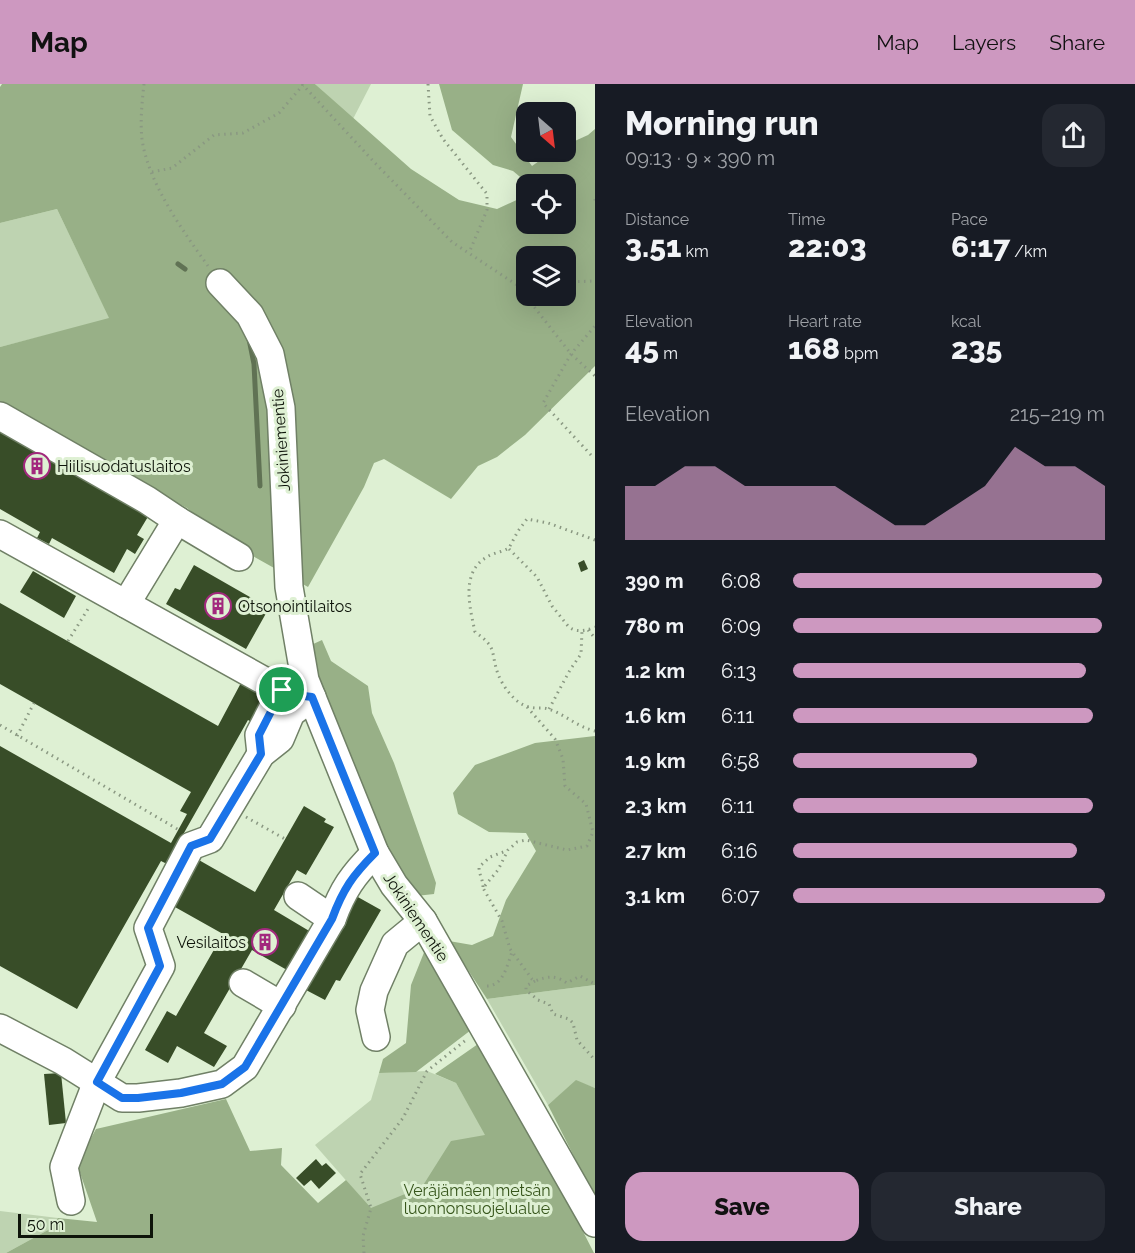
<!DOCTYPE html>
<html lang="en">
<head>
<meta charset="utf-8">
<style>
	:root { --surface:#171b24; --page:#242831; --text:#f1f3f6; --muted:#9ea1a6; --accent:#cd98c0 }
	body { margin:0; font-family:Raleway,sans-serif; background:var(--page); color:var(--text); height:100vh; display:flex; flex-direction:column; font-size:22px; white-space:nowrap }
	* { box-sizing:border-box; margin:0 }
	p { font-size:20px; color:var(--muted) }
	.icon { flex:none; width:33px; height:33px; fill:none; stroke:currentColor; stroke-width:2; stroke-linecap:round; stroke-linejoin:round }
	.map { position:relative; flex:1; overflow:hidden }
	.sheet { display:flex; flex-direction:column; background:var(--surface); width:540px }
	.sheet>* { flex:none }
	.needle { width:39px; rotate:152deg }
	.buttons { position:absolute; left:516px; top:18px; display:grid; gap:12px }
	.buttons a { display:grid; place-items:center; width:60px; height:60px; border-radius:12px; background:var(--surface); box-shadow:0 6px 24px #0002; font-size:30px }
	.scale { position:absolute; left:18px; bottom:15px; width:135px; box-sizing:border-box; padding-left:6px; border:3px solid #0e140a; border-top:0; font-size:16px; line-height:21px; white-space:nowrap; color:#0e140a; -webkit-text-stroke:4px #def0d3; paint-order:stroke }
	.pin { position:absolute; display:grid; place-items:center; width:51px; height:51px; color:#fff; margin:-26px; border:3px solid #fff; border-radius:50%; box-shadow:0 2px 6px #0007 }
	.round { display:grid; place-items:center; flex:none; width:63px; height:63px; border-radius:18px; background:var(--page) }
	.summary { display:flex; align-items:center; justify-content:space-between; height:102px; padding:0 30px }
	h1 { font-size:33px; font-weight:800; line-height:45px }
	.metrics { display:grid; grid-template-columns:repeat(3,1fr); gap:9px; height:102px; padding:6px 30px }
	.metrics div { display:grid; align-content:center }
	.metrics b { font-size:30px; font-weight:800 }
	.metrics small { font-size:16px; font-weight:400 }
	.metrics p { font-size:16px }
	.chart { height:168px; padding:12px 30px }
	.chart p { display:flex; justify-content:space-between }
	.chart svg { width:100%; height:108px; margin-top:6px; fill:var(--accent); opacity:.7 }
	.cta { display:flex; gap:12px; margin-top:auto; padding:12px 30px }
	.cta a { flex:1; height:69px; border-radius:18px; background:var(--accent); color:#111; font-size:24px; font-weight:800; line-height:69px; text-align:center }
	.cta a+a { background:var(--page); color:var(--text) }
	ul { padding:0 30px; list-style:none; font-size:20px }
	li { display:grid; grid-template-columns:96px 72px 1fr; align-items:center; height:45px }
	li i { height:15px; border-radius:8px; background:var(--accent) }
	header { display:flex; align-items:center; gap:36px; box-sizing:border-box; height:84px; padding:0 30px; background:var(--accent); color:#111 }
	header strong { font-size:28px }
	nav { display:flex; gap:33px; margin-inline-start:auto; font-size:21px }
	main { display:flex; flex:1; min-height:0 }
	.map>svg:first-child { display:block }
	.green { fill:#bed3b1 }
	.forest { fill:#98b087; fill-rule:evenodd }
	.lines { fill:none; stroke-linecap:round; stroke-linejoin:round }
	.stream { stroke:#607254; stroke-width:5 }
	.building { fill:#384d28 }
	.minor-casing { stroke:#708066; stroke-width:30 }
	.path { stroke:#8a9882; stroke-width:3; stroke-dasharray:1.5 4.5; stroke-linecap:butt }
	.minor { stroke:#fff; stroke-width:27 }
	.route-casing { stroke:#fff; stroke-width:12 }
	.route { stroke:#1a73e8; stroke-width:8 }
	.labels { text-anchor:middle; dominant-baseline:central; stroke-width:6; stroke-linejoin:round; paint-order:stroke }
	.street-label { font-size:16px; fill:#0e140a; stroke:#def0d3 }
	.poi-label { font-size:16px; fill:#0e140a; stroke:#def0d3; text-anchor:start }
	.park-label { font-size:16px; fill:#36551b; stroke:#def0d3 }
</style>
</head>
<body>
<header>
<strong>Map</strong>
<nav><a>Map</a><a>Layers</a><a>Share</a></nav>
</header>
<main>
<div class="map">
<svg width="595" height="1169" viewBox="0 0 595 1169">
	<rect width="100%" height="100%" fill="#def0d3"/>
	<g class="green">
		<path d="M315 0H371L353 35Z"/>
		<path d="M57 125 110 235 0 263V139Z"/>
		<path d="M595 901V1004L576 997 548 1021 487 915Z"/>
		<path d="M427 987 456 999 486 1051 572 1169H152L378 1133 315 1061 371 1016 379 989Z"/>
		<path d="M0 1127 58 1134 48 1146 6 1169H0Z"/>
	</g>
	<g class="forest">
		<path d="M2 0H315L411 85 459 116 497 125 523 113 525 97 513 87 493 81 452 46 439 0H523L511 53 532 82 552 68H566V61L588 51 595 45V282L525 351 497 373 478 382 451 415 384 375 374 379 364 403 308 503 228 458 187 424 133 397 0 321V263L109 234 57 125 0 139V3ZM526 100H566V140H526ZM526 172H566V212H526Z"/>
		<path d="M322 556 331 577 368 602 372 629 394 679 436 799 434 810 416 812 396 784 312 583 311 561Z"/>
		<path d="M595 652V901L487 915 449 857 472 861 493 852 506 816 536 767 526 749 489 748 458 730 453 709 475 681 535 659Z"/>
		<path d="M425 866 471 946 416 988 379 989 383 975 406 959 411 901Z"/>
		<path d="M478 960 530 1044 594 1169H6L48 1146 58 1134 97 1138 77 1080 96 1045 226 1015 250 1067 282 1064 281 1081 318 1119 346 1096 371 1124 422 1103 451 1057 485 1051 456 999 435 990Z"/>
		<path d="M576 996 595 1004V1114L548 1021Z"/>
	</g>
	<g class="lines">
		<g class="stream">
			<path d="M178 180 185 185"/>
			<path d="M249 255 254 280 260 402"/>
		</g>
	</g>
	<g class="building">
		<path d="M0 340 152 426 137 451 144 455 135 470 127 465 114 489 52 454 49 460 37 454 40 448 0 425Z"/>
		<path d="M584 476 588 485 581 488 578 479Z"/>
		<path d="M194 481 269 524 246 565 166 520 175 504 180 506Z"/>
		<path d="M33 487 76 512 64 534 20 508Z"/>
		<path d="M0 519 218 642 242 597 271 614 255 640 248 636 176 763 255 808 304 722 326 735 324 738 334 743 306 791 297 786 274 826 316 851 294 890 252 866 204 949 227 962 214 983 177 962 168 979 145 966 167 927 176 932 223 850 166 818 167 780 161 777 77 925 0 882V662L171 759 187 730 180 727 191 708 0 600Z"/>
		<path d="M356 812 381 826 340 897 336 896 325 916 306 906Z"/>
		<path d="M61 989 66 1039 49 1041 44 990Z"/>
		<path d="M316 1075 322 1082 326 1079 336 1089 319 1105 311 1096 304 1102 296 1094Z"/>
	</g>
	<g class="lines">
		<defs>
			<g id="minor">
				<path d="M220 199 250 231 270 270 281 324 289 503 305 596 375 769 394 801 423 837 595 1139"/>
				<path d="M0 332 147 416 177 436 239 473"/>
				<path d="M0 450 288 610 312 613 291 629 280 655 261 670 210 755 191 762 148 844 161 882 97 998 64 1083 71 1117"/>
				<path d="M126 520 177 436"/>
				<path d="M261 670 259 651 282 606"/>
				<path d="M298 812 332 835"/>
				<path d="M243 899 282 922"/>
				<path d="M0 944 63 977 122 1014H138L181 1009 222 1000 245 983 332 835C343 805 353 791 375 769"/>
				<path d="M376 953 370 926 374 907 395 860 423 837"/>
			</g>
		</defs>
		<use href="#minor" class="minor-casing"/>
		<g class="path">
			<path d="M144 0C142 18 140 38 142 55 148 99 183 147 208 182"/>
			<path d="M302 0 375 79 452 158 517 201 571 270 595 292"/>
			<path d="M428 0 430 32 443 55 487 110V126L469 169"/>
			<path d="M152 88 172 84 214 51 243 49 279 29 303 1"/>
			<path d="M595 115V121"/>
			<path d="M566 198 595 197"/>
			<path d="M517 201 526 200"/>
			<path d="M591 371 543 319 571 270 595 242"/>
			<path d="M595 456 548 439 527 435 518 447 509 464C502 468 493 469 487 473 460 488 470 524 475 548 498 564 490 567 498 590 503 603 516 621 530 623 536 625 542 623 548 625 565 630 577 643 595 647"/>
			<path d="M509 465 537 493 552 522 568 542C575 549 586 547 595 543"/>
			<path d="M588 546 595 554"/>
			<path d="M68 557 88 525"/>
			<path d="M527 623 555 655 563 675 565 702 586 720 593 748 587 762 567 766 526 756 517 758 508 766 498 786 483 804 502 837 510 865 532 895 535 897C548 892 555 891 567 899L580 892 595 900"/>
			<path d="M549 625 570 586 581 570 582 547"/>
			<path d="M0 641 179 746"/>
			<path d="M17 652 34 619"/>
			<path d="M246 733 285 755"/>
			<path d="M483 803C483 795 479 791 479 783L490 773 506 767"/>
			<path d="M535 897 526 902V906L538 916 549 920 553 930 569 935 573 939 577 956 595 976"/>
			<path d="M487 902C503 902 507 882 512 868"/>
			<path d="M364 1169 363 1152 371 1124 360 1090 403 1034 427 987 466 956"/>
		</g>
		<use href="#minor" class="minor"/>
	</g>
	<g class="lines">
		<defs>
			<path id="route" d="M282 606 288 610 312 613 375 769C353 791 343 805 332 835L245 983 222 1000 181 1009 138 1014H122L97 998 160 882 148 844 191 762 210 755 261 670 259 651Z"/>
		</defs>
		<use href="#route" class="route-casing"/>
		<use href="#route" class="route"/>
	</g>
	<defs>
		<symbol id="building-ring" viewBox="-11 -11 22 22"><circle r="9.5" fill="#def0d3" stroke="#a2287d" stroke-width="1.5"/><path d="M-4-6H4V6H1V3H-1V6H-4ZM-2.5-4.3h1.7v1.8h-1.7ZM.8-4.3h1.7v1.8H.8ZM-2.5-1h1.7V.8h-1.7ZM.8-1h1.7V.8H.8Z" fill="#a2287d"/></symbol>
	</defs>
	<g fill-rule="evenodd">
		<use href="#building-ring" x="22" y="367" width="30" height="30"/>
		<use href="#building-ring" x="203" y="507" width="30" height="30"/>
		<use href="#building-ring" x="250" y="843" width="30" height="30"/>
	</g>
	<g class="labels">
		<g class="street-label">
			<text transform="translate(281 356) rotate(-94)">Jokiniementie</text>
			<text transform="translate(416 833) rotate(56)">Jokiniementie</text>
		</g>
		<g class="poi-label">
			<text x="57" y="382">Hiilisuodatuslaitos</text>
			<text x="238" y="522">Otsonointilaitos</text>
			<text x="246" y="858" text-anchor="end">Vesilaitos</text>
		</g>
		<g class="park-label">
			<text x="477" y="1106">Veräjämäen metsän<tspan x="477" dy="18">luonnonsuojelualue</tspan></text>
		</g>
	</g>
</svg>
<div class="buttons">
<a><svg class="needle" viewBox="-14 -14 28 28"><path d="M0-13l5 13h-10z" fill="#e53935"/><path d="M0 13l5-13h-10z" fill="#9ea1a6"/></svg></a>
<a><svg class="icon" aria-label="locate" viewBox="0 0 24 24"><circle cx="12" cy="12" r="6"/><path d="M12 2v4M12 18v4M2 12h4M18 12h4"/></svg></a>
<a><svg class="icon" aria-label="layers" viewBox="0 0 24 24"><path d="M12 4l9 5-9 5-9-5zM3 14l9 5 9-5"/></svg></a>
</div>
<div class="scale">50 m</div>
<div class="pin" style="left:282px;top:606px;background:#1e9e55"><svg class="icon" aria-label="arrive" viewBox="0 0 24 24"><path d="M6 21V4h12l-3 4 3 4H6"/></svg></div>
</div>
<section class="sheet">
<div class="summary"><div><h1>Morning run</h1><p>09:13 · 9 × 390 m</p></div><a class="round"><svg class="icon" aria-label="share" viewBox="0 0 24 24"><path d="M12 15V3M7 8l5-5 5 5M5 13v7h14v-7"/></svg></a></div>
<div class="metrics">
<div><p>Distance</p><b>3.51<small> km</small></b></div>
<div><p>Time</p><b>22:03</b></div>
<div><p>Pace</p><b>6:17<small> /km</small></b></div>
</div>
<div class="metrics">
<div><p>Elevation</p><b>45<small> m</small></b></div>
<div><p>Heart rate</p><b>168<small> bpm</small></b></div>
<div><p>kcal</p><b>235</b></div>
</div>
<div class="chart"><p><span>Elevation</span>215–219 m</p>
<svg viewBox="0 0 160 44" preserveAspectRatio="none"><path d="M0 44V22L10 22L20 14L30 14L40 22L50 22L60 22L70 22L80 30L90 38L100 38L110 30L120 22L130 6L140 14L150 14L160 22V44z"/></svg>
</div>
<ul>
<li><b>390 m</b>6:08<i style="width:99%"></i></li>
<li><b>780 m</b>6:09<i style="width:99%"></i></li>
<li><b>1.2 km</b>6:13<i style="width:94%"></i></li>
<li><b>1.6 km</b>6:11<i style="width:96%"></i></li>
<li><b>1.9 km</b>6:58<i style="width:59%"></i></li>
<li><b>2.3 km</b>6:11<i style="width:96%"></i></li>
<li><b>2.7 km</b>6:16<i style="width:91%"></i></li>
<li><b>3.1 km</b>6:07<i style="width:100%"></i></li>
</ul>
<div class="cta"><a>Save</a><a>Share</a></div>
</section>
</main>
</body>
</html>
